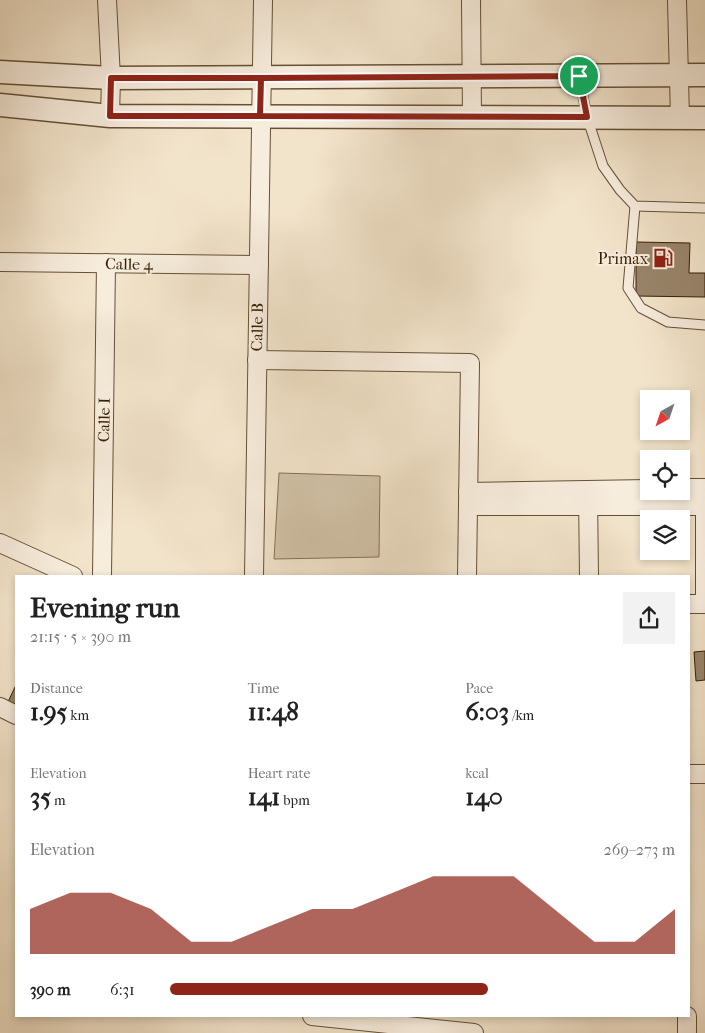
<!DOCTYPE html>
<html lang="en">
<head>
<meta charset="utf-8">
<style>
	:root { --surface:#fff; --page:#f2f2f2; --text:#222; --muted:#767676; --accent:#8f2418 }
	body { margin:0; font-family:"IM FELL French Canon",serif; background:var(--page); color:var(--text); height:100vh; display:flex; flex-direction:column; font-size:19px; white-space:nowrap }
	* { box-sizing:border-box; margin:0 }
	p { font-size:16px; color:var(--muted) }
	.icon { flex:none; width:28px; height:28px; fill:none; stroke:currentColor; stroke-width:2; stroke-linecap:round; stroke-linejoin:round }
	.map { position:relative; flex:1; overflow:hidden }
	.side { position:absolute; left:15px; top:575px; width:675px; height:442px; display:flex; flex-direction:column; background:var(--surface); border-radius:0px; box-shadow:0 2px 8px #0003 }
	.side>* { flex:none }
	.needle { width:32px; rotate:220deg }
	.tools { position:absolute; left:640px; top:390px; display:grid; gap:10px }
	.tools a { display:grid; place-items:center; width:50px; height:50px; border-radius:0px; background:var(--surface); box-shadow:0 2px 8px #0003; font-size:25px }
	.pin { position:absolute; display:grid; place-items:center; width:42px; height:42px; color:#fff; margin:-21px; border:2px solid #fff; border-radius:50%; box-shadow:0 1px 5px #0007 }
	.round { display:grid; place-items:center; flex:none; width:52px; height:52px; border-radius:0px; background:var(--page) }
	.overview { display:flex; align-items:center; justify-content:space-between; height:85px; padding:0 15px }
	h1 { font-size:28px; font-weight:700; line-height:38px }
	.stats { display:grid; grid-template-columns:repeat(3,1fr); gap:8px; height:85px; padding:5px 15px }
	.stats div { display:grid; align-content:center }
	.stats b { font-size:25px; font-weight:700 }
	.stats small { font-size:14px; font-weight:400 }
	.stats p { font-size:14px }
	.chart { height:140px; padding:10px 15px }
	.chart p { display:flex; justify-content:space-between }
	.chart svg { width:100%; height:90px; margin-top:5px; fill:var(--accent); opacity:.7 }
	ul { padding:0 15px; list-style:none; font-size:16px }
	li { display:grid; grid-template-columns:80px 60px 1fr; align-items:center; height:38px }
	li i { height:12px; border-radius:6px; background:var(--accent) }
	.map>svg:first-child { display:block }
	.green { fill:#d2c3a9; stroke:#857156 }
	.building { fill:#99856b; stroke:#381f03 }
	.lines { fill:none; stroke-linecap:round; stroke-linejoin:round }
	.service-casing { stroke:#665035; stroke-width:11 }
	.minor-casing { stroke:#665035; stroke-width:20 }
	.tertiary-casing { stroke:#665035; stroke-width:25 }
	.service { stroke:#f7eddd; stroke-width:9 }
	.minor { stroke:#f7eddd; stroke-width:18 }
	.tertiary { stroke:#f7eddd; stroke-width:22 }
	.route-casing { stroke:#fff; stroke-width:10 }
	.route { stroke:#8f2418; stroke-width:6 }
	.labels { text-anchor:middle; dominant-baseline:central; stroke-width:4; stroke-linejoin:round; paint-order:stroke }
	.poi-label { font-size:16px; fill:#381f03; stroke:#f7eddd; text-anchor:end }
	.street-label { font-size:16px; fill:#381f03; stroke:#f7eddd }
</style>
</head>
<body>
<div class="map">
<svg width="705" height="1033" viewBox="0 0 705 1033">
	<rect width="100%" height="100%" fill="#f2e4cb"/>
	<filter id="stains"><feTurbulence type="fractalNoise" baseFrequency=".004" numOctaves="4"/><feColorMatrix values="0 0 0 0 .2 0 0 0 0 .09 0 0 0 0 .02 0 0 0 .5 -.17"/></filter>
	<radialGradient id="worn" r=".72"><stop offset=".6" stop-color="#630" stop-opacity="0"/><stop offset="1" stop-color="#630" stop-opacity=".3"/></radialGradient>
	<path class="green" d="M279 473 380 476 379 557 274 559Z"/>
	<g class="building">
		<path d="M636 242 690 243 689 273H705V297L636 296Z"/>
		<path d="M705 651V680L696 681 694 652Z"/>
		<path d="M16 685V711L6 706Z"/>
	</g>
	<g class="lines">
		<defs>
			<g id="service">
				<path d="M579 76 587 117 603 166 620 190 635 206 705 208"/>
				<path d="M635 206 628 288 641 308 668 322 705 325"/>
			</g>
			<g id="minor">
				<path d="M107 0 111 78 110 116"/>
				<path d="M471 0 472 117"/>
				<path d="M677 0 680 118"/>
				<path d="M0 262 259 265"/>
				<path d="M257 360 470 363 467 576"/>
				<path d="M681 488H705"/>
				<path d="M468 492 649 489"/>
				<path d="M588 494 589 576"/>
				<path d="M468 506H705"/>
				<path d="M0 543 73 576"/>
				<path d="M102 576 106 263"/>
				<path d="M254 576 263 0"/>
				<path d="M689 604H705V488"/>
				<path d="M0 707 16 715"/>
				<path d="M689 774H705"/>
				<path d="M312 1016 474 1033"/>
				<path d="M687 1016V1033"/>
			</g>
			<g id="tertiary">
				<path d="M0 72 111 78 705 75"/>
				<path d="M0 105 110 116 705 118"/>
			</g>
		</defs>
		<use href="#service" class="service-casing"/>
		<use href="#minor" class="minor-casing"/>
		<use href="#tertiary" class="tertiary-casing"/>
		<use href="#service" class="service"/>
		<use href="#minor" class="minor"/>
		<use href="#tertiary" class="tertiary"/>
	</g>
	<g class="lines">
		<defs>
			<path id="route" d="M579 76 261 78 260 116H110L111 78H261L260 116 587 117 579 76"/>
		</defs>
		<use href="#route" class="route-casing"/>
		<use href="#route" class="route"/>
	</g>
	<defs>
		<symbol id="fuel-bare" viewBox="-9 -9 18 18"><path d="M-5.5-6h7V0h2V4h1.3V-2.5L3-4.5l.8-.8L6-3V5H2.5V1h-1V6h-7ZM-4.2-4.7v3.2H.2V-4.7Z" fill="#8f2418" stroke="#f7eddd" stroke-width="2.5" paint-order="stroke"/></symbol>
	</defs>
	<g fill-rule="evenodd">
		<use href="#fuel-bare" x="649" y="244" width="28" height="28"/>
	</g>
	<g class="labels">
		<g class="poi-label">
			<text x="648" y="258">Primax</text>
		</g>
		<g class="street-label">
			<text transform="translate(129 264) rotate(1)">Calle 4</text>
			<text transform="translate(257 327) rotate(-89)">Calle B</text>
			<text transform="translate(104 420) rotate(-89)">Calle I</text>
		</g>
	</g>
	<rect width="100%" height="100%" filter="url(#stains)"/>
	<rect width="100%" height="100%" fill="url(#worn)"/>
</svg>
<div class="tools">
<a><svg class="needle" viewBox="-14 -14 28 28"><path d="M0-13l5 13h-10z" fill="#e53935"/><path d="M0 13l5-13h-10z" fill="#767676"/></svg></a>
<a><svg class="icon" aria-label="locate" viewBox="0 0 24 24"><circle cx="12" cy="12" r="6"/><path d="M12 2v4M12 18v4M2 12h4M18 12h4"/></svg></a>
<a><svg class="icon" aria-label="layers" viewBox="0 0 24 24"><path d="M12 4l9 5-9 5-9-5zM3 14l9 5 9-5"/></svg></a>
</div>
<div class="pin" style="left:579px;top:76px;background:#1e9e55"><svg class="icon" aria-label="arrive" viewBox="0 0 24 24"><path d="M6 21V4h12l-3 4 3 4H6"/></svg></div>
<section class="side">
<div class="overview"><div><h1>Evening run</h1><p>21:15 · 5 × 390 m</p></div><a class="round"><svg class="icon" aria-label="share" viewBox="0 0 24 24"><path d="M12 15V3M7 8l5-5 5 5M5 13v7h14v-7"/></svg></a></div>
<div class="stats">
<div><p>Distance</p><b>1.95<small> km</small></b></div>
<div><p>Time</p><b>11:48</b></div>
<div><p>Pace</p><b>6:03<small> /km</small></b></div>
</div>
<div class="stats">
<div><p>Elevation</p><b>35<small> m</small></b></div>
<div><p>Heart rate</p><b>141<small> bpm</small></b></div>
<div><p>kcal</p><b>140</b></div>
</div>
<div class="chart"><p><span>Elevation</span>269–273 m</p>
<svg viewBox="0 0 160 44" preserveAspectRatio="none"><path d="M0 44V22L10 14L20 14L30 22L40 38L50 38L60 30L70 22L80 22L90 14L100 6L110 6L120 6L130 22L140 38L150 38L160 22V44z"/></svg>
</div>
<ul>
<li><b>390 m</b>6:31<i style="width:63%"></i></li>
</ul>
</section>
</div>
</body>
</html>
